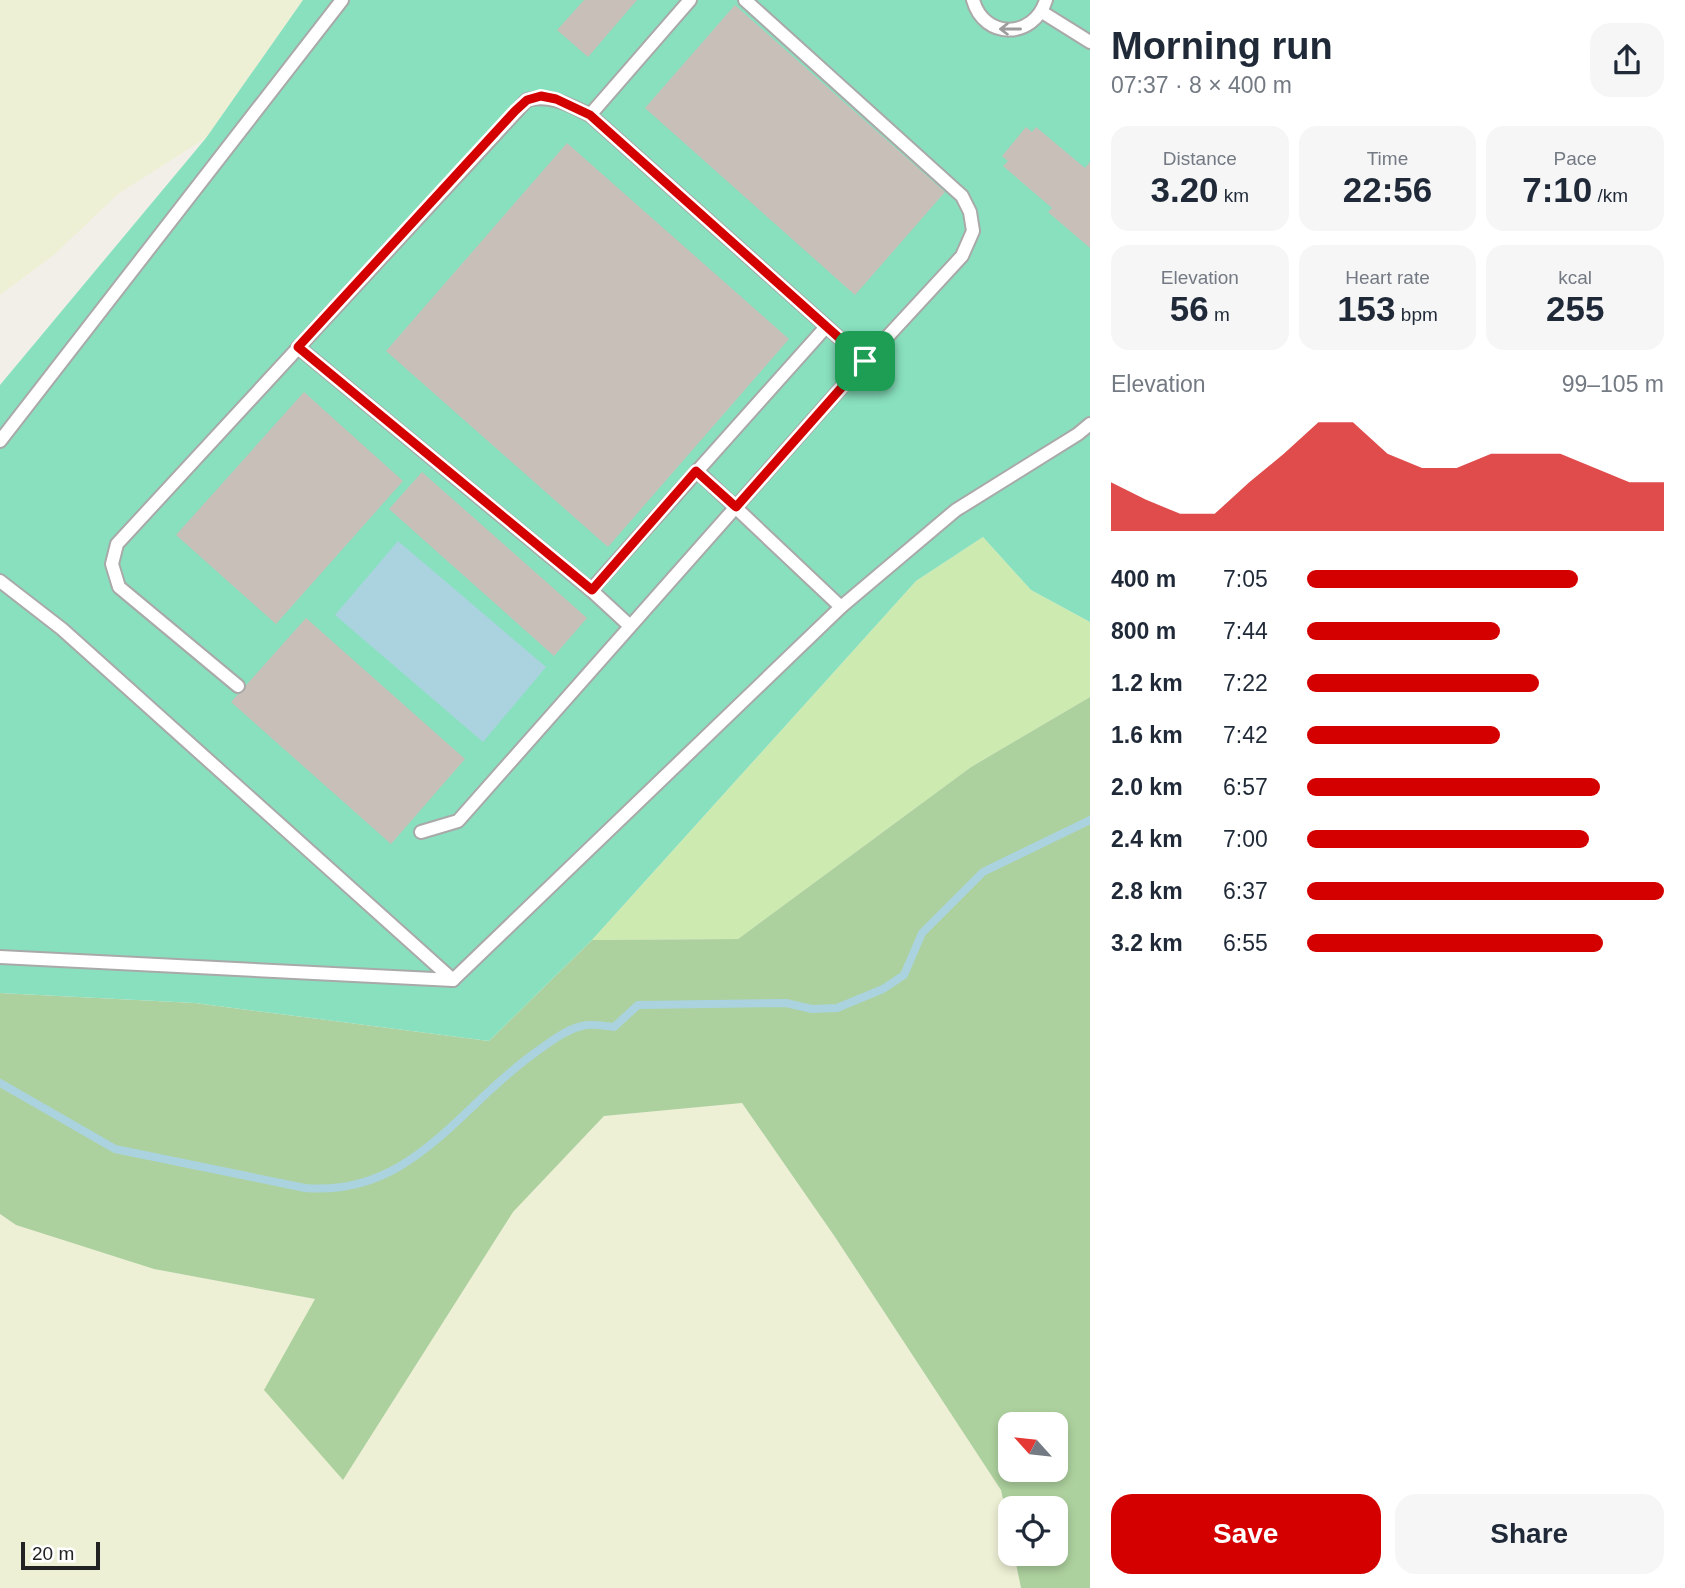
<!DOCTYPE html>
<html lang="en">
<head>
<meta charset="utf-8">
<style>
	:root { --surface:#fff; --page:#f6f6f7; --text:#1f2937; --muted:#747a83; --accent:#d40000 }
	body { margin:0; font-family:Helvetica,sans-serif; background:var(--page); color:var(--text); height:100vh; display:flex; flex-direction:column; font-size:26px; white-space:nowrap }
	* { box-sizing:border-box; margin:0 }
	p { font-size:23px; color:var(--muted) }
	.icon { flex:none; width:38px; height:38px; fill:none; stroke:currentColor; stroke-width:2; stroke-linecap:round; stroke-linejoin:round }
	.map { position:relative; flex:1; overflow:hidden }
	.details { display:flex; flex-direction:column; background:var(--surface); width:595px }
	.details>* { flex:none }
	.needle { width:46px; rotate:297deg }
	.tools { position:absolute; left:998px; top:1412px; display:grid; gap:14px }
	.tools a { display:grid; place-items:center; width:70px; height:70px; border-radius:14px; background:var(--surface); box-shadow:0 4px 10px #0003; font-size:35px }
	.scale { position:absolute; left:21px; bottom:18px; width:79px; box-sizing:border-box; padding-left:7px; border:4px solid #222; border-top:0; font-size:19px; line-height:24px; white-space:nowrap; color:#222; -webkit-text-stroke:5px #fff; paint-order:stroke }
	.pin { position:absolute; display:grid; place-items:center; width:60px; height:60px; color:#fff; margin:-30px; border-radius:14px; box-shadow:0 4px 10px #0006 }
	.round { display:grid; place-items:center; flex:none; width:74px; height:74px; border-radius:21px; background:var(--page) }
	.head { display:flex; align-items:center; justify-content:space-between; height:119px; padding:0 21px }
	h1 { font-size:38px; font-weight:600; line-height:52px }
	.figures { display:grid; grid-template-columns:repeat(3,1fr); gap:10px; height:119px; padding:7px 21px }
	.figures div { display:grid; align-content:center; border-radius:18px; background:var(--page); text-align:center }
	.figures b { font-size:35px; font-weight:600 }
	.figures small { font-size:19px; font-weight:400 }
	.figures p { font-size:19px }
	.chart { height:196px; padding:14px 21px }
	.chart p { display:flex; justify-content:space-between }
	.chart svg { width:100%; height:126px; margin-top:7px; fill:var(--accent); opacity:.7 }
	.action { display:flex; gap:14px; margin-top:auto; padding:14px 21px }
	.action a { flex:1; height:80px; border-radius:21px; background:var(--accent); color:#fff; font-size:28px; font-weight:600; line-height:80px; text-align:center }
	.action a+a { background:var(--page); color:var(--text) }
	ul { padding:0 21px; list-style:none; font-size:23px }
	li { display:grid; grid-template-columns:112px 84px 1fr; align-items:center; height:52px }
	li i { height:18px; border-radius:9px; background:var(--accent) }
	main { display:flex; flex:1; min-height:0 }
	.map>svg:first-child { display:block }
	.farmland { fill:#eef0d5 }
	.grass { fill:#cdebb0 }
	.forest { fill:#add19e; fill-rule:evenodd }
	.pitch { fill:#88e0be }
	.water { fill:#aad3df }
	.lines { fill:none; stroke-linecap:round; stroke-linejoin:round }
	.stream { stroke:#aad3df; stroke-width:8 }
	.building { fill:#c7bfb8 }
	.service-casing { stroke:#a9a9a9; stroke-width:16 }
	.service { stroke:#fff; stroke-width:12 }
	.oneway { stroke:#9c9c9c }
	.route-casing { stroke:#fff; stroke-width:14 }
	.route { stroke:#d40000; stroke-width:9 }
</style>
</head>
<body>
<main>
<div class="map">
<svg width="1090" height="1588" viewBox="0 0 1090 1588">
	<rect width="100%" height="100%" fill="#f2efe9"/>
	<g class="farmland">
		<path d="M0 0H303L206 138 118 194 54 255 0 295Z"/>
		<path d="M742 1103 835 1237 1001 1490 1010 1532V1554H1014L1021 1588H0V1214L16 1225 154 1269 315 1299 343 1480 513 1212 604 1116Z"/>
	</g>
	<path class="grass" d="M983 537 1031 590 1090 622V697L971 767 738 939 592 940 916 581Z"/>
	<path class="forest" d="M1090 697V1588H1021L1014 1554H1055V1508H1010V1532L1001 1490 835 1237 742 1103 604 1116 513 1212 343 1480 264 1390 315 1299 154 1269 16 1225 0 1214V993L195 1003 489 1041 592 940 738 939 971 767ZM1010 1424H1055V1470H1010Z"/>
	<path class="pitch" d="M303 0H1090V622L1031 590 983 537 916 581 592 940 489 1041 195 1003 0 993V385L206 138Z"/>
	<path class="water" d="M398 541 546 667 483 742 335 615Z"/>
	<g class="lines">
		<path class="stream" d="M0 1083 115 1149 305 1188C412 1197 459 1106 536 1052 550 1042 565 1030 582 1026 591 1023 604 1026 614 1027L638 1005 786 1003 812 1009 837 1008 883 989 904 975 922 933 983 872 1090 820"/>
	</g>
	<g class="building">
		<path d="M584 0H637L588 57 557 30Z"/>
		<path d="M735 5 945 192 855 295 645 108Z"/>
		<path d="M1026 127 1032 132 1036 127 1085 168 1090 162V248L1048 212 1052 208 1003 166 1008 161 1002 156Z"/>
		<path d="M567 143 789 339 608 547 386 351Z"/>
		<path d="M304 392 403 481 276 624 176 535Z"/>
		<path d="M422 472 587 618 554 656 389 509Z"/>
		<path d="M306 618 465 759 391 844 231 702Z"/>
	</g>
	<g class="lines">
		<defs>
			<g id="service">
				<path d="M973 0C984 40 1034 39 1046 0"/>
				<path d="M1042 12 1090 42"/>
				<path d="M590 115 690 0"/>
				<path d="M298 347 591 590 630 626"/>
				<path d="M0 441 342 0"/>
				<path d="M697 471 841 607"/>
				<path d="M0 581 62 629 453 980"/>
				<path d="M591 590 825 328"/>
				<path d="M238 686 119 587 112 564 117 544 527 100C552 94 569 105 590 115L865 361"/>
				<path d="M421 832 458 821 865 361 962 256 973 231 970 212 962 196 745 0"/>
				<path d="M0 957 453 980 841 607 956 510 1078 434 1090 424"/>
			</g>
		</defs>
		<use href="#service" class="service-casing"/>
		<use href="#service" class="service"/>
	</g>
	<defs><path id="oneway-shaft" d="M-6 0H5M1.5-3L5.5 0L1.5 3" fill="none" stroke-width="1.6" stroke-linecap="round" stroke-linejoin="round" transform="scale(1.75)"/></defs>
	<use class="oneway" href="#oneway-shaft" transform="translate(1010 29) rotate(180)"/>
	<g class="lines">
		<defs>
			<path id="route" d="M541 96 556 99 590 115 865 361 736 507 696 471 592 590 298 347 515 111 527 100Z"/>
		</defs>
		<use href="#route" class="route-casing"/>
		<use href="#route" class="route"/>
	</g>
</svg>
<div class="tools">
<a><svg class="needle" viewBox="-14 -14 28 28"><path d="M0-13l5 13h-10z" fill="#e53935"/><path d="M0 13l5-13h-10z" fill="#747a83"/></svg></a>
<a><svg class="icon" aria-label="locate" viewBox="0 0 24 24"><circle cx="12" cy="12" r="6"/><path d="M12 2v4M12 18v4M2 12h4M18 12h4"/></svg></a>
</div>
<div class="scale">20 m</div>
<div class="pin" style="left:865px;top:361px;background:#1e9e55"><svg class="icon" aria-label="arrive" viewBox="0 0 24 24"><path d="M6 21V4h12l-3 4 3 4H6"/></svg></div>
</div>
<section class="details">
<div class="head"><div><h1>Morning run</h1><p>07:37 · 8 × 400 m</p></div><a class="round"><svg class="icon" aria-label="share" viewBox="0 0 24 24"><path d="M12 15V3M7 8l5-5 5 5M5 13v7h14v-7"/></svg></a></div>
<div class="figures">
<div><p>Distance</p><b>3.20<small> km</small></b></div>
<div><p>Time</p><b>22:56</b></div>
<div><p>Pace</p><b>7:10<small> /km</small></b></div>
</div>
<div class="figures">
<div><p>Elevation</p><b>56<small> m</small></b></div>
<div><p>Heart rate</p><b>153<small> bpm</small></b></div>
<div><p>kcal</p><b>255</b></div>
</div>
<div class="chart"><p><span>Elevation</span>99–105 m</p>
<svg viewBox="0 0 160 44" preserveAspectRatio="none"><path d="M0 44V27L10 33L20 38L30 38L40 27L50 17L60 6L70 6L80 17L90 22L100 22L110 17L120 17L130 17L140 22L150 27L160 27V44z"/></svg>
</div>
<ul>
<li><b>400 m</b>7:05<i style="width:76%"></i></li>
<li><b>800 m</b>7:44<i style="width:54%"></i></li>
<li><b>1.2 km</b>7:22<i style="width:65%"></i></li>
<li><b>1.6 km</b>7:42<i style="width:54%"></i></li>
<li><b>2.0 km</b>6:57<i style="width:82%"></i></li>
<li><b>2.4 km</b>7:00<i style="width:79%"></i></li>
<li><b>2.8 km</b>6:37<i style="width:100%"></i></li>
<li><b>3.2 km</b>6:55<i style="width:83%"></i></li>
</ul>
<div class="action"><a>Save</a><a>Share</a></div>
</section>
</main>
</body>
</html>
